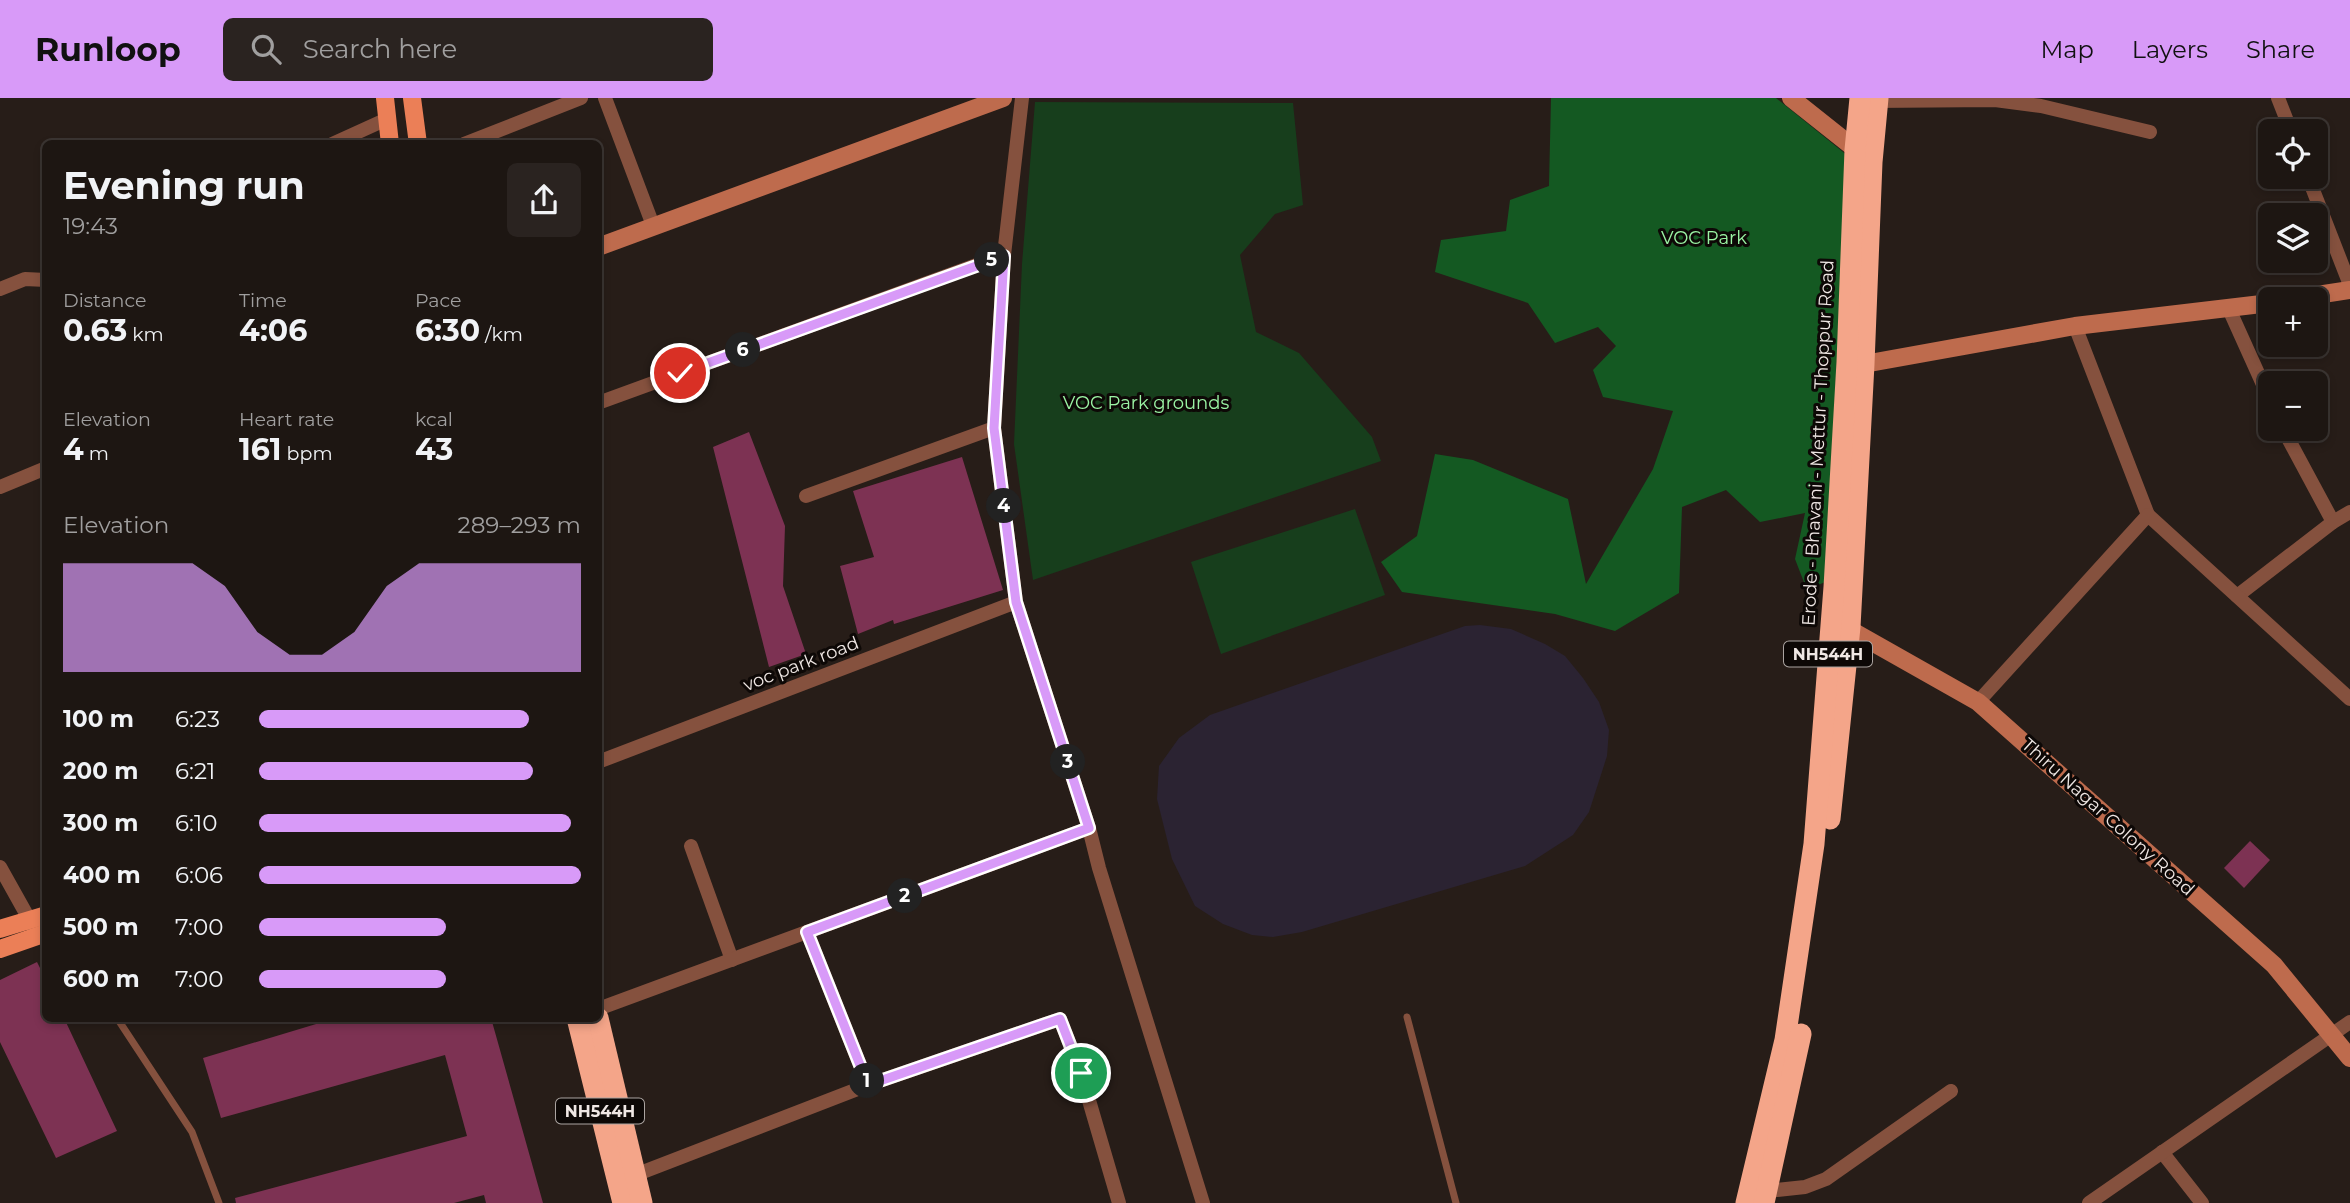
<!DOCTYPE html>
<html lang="en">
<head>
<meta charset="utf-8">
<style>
	:root { --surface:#1d1612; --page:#2a2320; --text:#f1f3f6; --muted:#a09f9f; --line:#3b3532; --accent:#d89af8 }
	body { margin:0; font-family:Montserrat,sans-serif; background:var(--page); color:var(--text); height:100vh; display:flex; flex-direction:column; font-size:26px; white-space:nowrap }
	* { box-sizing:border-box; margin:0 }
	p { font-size:23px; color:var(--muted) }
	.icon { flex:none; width:38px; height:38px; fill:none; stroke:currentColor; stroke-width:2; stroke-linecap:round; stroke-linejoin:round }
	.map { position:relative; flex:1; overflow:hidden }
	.drawer { position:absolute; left:42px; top:42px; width:560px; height:882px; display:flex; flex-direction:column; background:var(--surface); border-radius:10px; box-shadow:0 4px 10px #0003,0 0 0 2px var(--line) }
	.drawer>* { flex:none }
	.tools { position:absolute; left:2258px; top:21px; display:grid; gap:14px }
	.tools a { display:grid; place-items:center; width:70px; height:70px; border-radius:10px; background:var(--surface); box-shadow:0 4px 10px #0003,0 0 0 2px var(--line); font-size:35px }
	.pin { position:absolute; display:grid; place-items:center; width:60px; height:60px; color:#fff; margin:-30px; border:4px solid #fff; border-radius:50%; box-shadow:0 2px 7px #0007 }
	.km { position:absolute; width:35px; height:35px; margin:-18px; border-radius:50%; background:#222; color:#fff; font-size:19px; line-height:35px; text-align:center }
	.round { display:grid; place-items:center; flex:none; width:74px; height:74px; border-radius:10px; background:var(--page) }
	.summary { display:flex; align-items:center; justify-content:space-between; height:119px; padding:0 21px }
	h1 { font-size:38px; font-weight:700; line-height:52px }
	.metrics { display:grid; grid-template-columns:repeat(3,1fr); gap:10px; height:119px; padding:7px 21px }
	.metrics div { display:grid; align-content:center }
	.metrics b { font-size:30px; font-weight:700 }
	.metrics small { font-size:19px; font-weight:400 }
	.metrics p { font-size:19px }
	.chart { height:196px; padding:14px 21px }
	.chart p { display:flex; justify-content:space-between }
	.chart svg { width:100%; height:126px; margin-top:7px; fill:var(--accent); opacity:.7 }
	ul { padding:0 21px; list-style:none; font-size:23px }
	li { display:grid; grid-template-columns:112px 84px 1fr; align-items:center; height:52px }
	li i { height:18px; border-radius:9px; background:var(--accent) }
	header { display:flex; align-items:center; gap:42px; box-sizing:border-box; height:98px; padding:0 35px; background:var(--accent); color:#111 }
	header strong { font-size:33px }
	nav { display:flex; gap:38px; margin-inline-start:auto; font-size:24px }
	.search { width:490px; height:63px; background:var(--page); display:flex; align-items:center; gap:18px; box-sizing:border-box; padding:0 24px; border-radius:10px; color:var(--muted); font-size:26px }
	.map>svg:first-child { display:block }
	.commercial { fill:#2b2332 }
	.green { fill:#173e1c }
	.forest { fill:#145922 }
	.building { fill:#7d3253 }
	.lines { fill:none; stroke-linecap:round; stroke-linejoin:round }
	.lane { stroke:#85513e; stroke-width:7 }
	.street { stroke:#85513e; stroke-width:14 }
	.secondary { stroke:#be6b4d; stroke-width:18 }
	.primary { stroke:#eb7f57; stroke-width:18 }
	.highway { stroke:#f4a589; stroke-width:21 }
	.route-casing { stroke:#fff; stroke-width:14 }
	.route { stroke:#d89af8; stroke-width:9 }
	.labels { text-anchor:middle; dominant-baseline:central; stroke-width:6; stroke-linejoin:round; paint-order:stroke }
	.shield { fill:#0d0806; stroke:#aba4a1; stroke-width:2 }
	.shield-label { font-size:16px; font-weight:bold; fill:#efe7e4 }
	.park-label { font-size:18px; fill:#9bf5a4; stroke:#0d0806 }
	.street-label { font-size:18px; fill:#efe7e4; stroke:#0d0806 }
</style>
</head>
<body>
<header>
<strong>Runloop</strong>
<div class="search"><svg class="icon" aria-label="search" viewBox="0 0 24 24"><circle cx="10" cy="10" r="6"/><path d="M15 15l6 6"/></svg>Search here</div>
<nav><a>Map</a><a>Layers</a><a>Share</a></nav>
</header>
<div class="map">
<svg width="2350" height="1105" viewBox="0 0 2350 1105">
	<rect width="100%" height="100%" fill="#271d18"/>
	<path class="commercial" d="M1480 527 1511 531 1545 546 1565 558 1583 580 1599 604 1609 632 1607 658 1589 714 1573 737 1525 768 1302 834 1273 839 1252 837 1223 826 1195 808 1172 761 1157 701 1159 668 1179 640 1210 617 1465 528Z"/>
	<g class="green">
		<path d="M1035 4 1293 5 1303 107 1275 116 1240 157 1256 234 1299 255 1372 339 1381 363 1033 482 1014 346 1022 166Z"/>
		<path d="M1355 411 1385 497 1221 556 1191 464Z"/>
	</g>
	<path class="forest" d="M1551 0H1776L1848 58 1825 484 1807 492 1795 461 1805 415 1760 424 1726 392 1682 409 1679 495 1615 533 1555 516 1402 494 1381 464 1417 438 1435 356 1473 362 1568 401 1586 486 1653 371 1673 313 1603 299 1593 272 1616 248 1598 229 1555 245 1528 205 1435 174 1441 142 1506 133 1510 102 1549 88Z"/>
	<g class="building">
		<path d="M749 334 785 428 783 488 806 556 769 569 713 349Z"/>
		<path d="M962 359 1003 492 894 526 893 522 858 536 840 468 874 459 853 393Z"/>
		<path d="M2250 743 2270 762 2244 790 2224 770Z"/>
		<path d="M37 864 46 882V920H64L117 1033 56 1060 0 944V882Z"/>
		<path d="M336 920H491L543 1105H486L484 1097 454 1105H236L235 1100 467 1038 445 957 221 1020 203 960Z"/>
	</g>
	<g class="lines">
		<g class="lane">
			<path d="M1407 919 1456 1105"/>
			<path d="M117 920 192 1034 219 1105"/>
		</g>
		<g class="street">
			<path d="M605 0 654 130"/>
			<path d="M2278 0 2291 33"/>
			<path d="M1871 3 1995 2 2041 8 2150 34"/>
			<path d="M332 46 387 21"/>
			<path d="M464 46 581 0"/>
			<path d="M2308 79 2350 187"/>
			<path d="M1004 157 994 330 1016 504 1089 730 1099 770 1203 1105"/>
			<path d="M0 191 25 181 46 182"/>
			<path d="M2229 211 2270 302"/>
			<path d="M2075 228 2148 417"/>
			<path d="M598 305 1004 157 1022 0"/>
			<path d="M2283 331 2333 424"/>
			<path d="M0 389 46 370"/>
			<path d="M806 398 994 330"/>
			<path d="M2237 498 2333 424 2350 414"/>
			<path d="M1978 604 2148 417 2350 601"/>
			<path d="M598 664 1016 504"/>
			<path d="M691 748 732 862"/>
			<path d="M0 769 33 828"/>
			<path d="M807 834 868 987"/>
			<path d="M598 911 1089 730"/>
			<path d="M2162 1054 2202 1105"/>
			<path d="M635 1077 868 987 1060 921 1081 975 1119 1105"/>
			<path d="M1767 1093 1805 1089 1826 1081 1951 993"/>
			<path d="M2089 1105 2350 924"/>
		</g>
		<g class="secondary">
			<path d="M1791 0 1864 58"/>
			<path d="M598 149 1003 0"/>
			<path d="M2291 201 2350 192"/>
			<path d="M1851 265 1864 266 2075 228 2270 205"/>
			<path d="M1840 526 1978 604 2274 867 2350 960"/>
		</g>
		<g class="primary">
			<path d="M385 0 390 46"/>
			<path d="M412 0 418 46"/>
			<path d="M0 831 46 817"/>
			<path d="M0 851 46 835"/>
		</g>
		<g class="highway">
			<path d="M1830 721 1850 529 1864 266 1872 64 1878 0"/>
			<path d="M577 920 623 1105"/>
			<path d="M598 920 642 1105"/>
			<path d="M1746 1105 1785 942 1814 746 1834 489 1847 264 1855 52 1860 0"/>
			<path d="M1764 1105 1801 936"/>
		</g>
	</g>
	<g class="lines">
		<defs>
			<path id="route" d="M680 275 1004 158 994 330 1016 504 1089 730 807 834 868 987 1060 921 1081 975"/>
		</defs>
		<use href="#route" class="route-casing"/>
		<use href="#route" class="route"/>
	</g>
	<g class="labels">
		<g class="shield">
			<rect x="1784" y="543.5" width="88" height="25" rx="5"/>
			<rect x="556" y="1000.5" width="88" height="25" rx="5"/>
		</g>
		<g class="shield-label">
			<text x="1828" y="556">NH544H</text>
			<text x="600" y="1013">NH544H</text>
		</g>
		<g class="park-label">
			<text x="1704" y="140">VOC Park</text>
			<text x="1146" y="305">VOC Park grounds</text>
		</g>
		<g class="street-label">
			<text transform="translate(1818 345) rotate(-87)">Erode - Bhavani - Mettur - Thoppur Road</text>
			<text transform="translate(801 566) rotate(-21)">voc park road</text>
			<text transform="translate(2108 719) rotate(42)">Thiru Nagar Colony Road</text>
		</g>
	</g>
</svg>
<div class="tools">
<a><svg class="icon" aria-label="locate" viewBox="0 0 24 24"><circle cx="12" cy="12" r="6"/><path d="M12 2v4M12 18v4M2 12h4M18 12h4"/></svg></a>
<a><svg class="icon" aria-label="layers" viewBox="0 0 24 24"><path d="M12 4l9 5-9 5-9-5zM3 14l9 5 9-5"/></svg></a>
<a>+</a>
<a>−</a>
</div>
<div class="pin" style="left:1081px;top:975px;background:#1e9e55"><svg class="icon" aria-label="arrive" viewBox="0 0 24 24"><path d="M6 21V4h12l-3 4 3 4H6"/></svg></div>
<div class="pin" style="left:680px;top:275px;background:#d93025"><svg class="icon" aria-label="check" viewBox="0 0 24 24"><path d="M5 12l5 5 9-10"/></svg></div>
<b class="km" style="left:867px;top:983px">1</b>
<b class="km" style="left:905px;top:798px">2</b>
<b class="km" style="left:1068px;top:664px">3</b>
<b class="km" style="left:1004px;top:408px">4</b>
<b class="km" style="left:992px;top:162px">5</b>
<b class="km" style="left:743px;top:252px">6</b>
<section class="drawer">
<div class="summary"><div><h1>Evening run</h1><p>19:43</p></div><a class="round"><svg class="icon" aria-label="share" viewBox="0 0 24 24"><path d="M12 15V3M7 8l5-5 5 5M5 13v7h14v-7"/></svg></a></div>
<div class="metrics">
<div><p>Distance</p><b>0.63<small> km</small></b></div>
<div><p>Time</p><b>4:06</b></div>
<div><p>Pace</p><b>6:30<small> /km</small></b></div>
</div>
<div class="metrics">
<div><p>Elevation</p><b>4<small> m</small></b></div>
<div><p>Heart rate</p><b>161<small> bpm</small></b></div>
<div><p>kcal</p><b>43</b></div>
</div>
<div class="chart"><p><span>Elevation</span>289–293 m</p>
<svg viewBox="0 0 160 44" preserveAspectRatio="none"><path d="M0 44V6L10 6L20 6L30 6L40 6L50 14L60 30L70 38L80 38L90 30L100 14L110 6L120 6L130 6L140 6L150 6L160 6V44z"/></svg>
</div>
<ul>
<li><b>100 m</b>6:23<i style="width:84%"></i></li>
<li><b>200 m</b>6:21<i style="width:85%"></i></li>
<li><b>300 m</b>6:10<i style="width:97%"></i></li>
<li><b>400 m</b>6:06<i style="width:100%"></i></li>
<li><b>500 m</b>7:00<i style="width:58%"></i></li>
<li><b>600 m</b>7:00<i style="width:58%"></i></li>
</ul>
</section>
</div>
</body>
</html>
